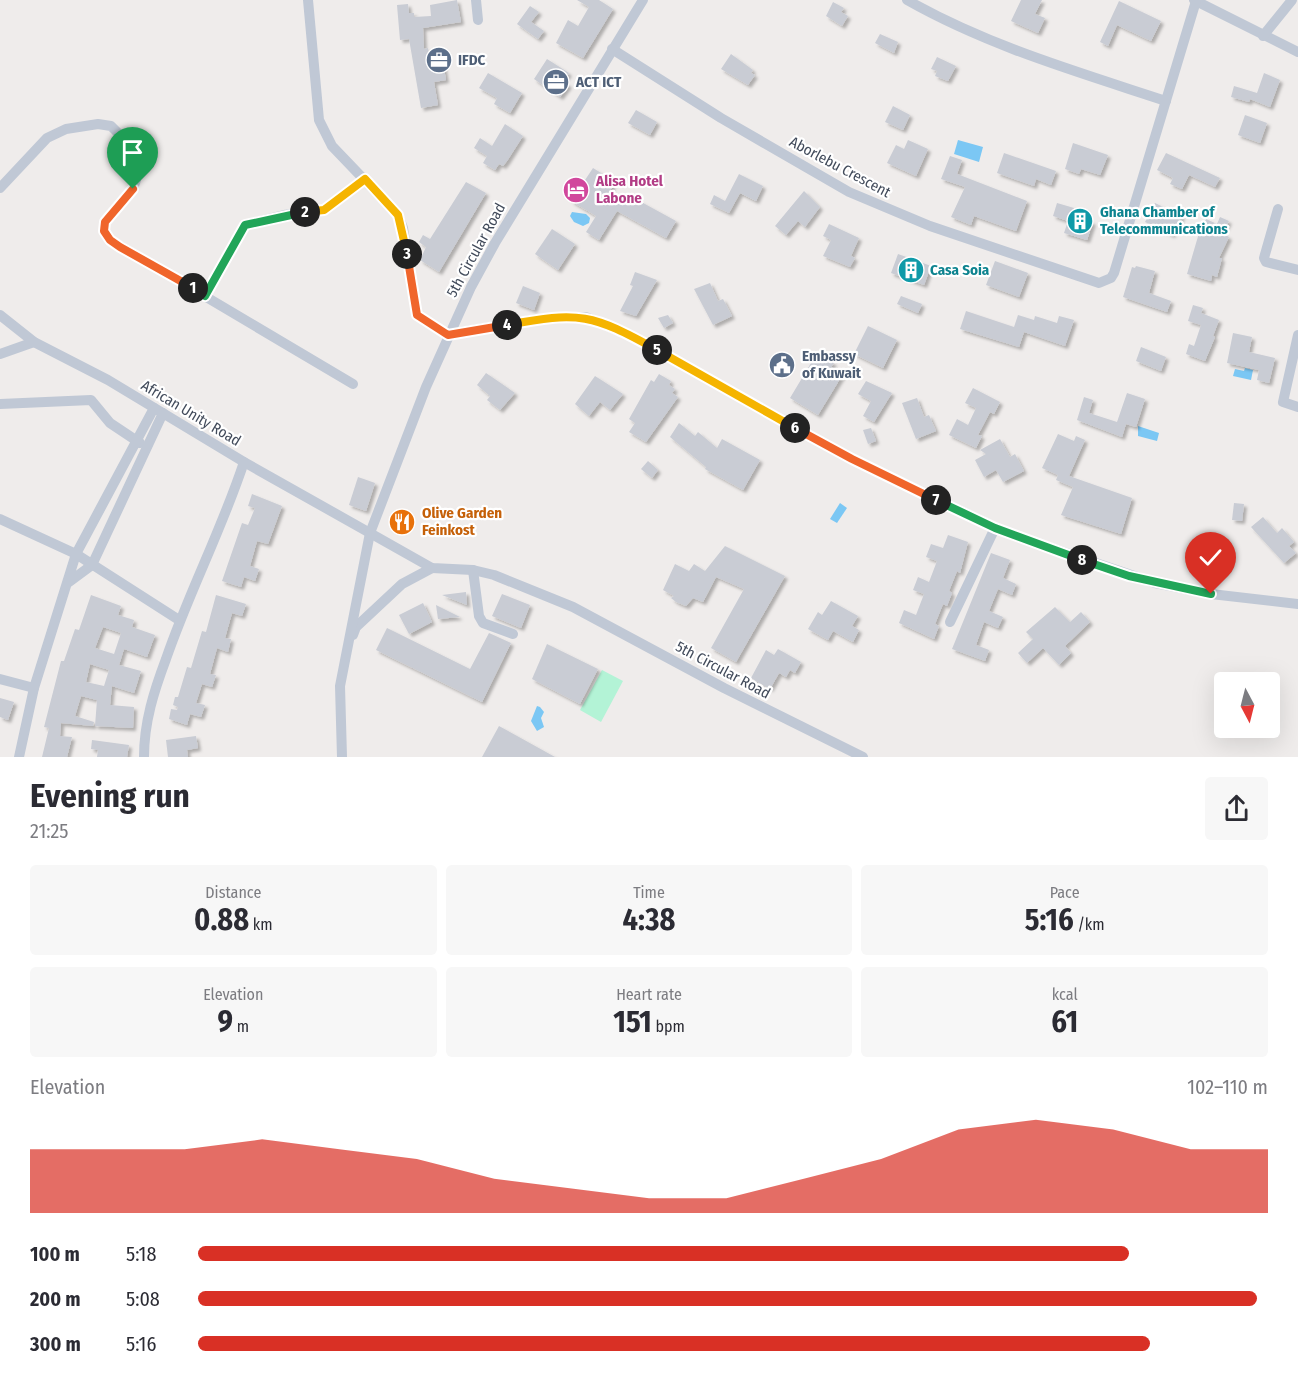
<!DOCTYPE html>
<html lang="en">
<head>
<meta charset="utf-8">
<style>
	:root { --surface:#fff; --page:#f7f7f7; --text:#2b2b33; --muted:#7c7c81; --accent:#d93025 }
	body { margin:0; font-family:"Fira Sans Condensed",sans-serif; background:var(--page); color:var(--text); height:100vh; display:flex; flex-direction:column; font-size:22px; white-space:nowrap }
	* { box-sizing:border-box; margin:0 }
	p { font-size:20px; color:var(--muted) }
	.icon { flex:none; width:33px; height:33px; fill:none; stroke:currentColor; stroke-width:2; stroke-linecap:round; stroke-linejoin:round }
	.map { position:relative; height:757px; overflow:hidden }
	.drawer { display:flex; flex-direction:column; background:var(--surface); flex:1 }
	.drawer>* { flex:none }
	.needle { width:39px; rotate:173deg }
	.tools { position:absolute; left:1214px; top:672px; display:grid; gap:12px }
	.tools a { display:grid; place-items:center; width:66px; height:66px; border-radius:6px; background:var(--surface); box-shadow:0 6px 24px #0002; font-size:30px }
	.pin { position:absolute; display:grid; place-items:center; width:51px; height:51px; color:#fff; margin:-62px -26px; border-radius:50% 50% 50% 0; rotate:-45deg; box-shadow:0 0 6px #0007 }
	.pin .icon { rotate:45deg }
	.km { position:absolute; width:30px; height:30px; margin:-15px; border-radius:50%; background:#222; color:#fff; font-size:16px; line-height:30px; text-align:center }
	.round { display:grid; place-items:center; flex:none; width:63px; height:63px; border-radius:6px; background:var(--page) }
	.summary { display:flex; align-items:center; justify-content:space-between; height:102px; padding:0 30px }
	h1 { font-size:33px; font-weight:700; line-height:45px }
	.metrics { display:grid; grid-template-columns:repeat(3,1fr); gap:9px; height:102px; padding:6px 30px }
	.metrics div { display:grid; align-content:center; border-radius:6px; background:var(--page); text-align:center }
	.metrics b { font-size:30px; font-weight:700 }
	.metrics small { font-size:16px; font-weight:400 }
	.metrics p { font-size:16px }
	.chart { height:168px; padding:12px 30px }
	.chart p { display:flex; justify-content:space-between }
	.chart svg { width:100%; height:108px; margin-top:6px; fill:var(--accent); opacity:.7 }
	ul { padding:0 30px; list-style:none; font-size:20px }
	li { display:grid; grid-template-columns:96px 72px 1fr; align-items:center; height:45px }
	li i { height:15px; border-radius:8px; background:var(--accent) }
	.map>svg:first-child { display:block }
	.green { fill:#b3f3d6 }
	.water { fill:#7bc7f4 }
	.building { fill:#c9ccd4; fill-rule:evenodd; filter:url(#shadow) }
	.lines { fill:none; stroke-linecap:round; stroke-linejoin:round }
	.minor { stroke:#c0c8d5; stroke-width:10 }
	.split-1-casing { stroke:#fff; stroke-width:12 }
	.split-2-casing { stroke:#fff; stroke-width:12 }
	.split-3-casing { stroke:#fff; stroke-width:12 }
	.split-4-casing { stroke:#fff; stroke-width:12 }
	.split-5-casing { stroke:#fff; stroke-width:12 }
	.split-6-casing { stroke:#fff; stroke-width:12 }
	.split-7-casing { stroke:#fff; stroke-width:12 }
	.split-8-casing { stroke:#fff; stroke-width:12 }
	.split-9-casing { stroke:#fff; stroke-width:12 }
	.split-1 { stroke:#f0652b; stroke-width:8 }
	.split-2 { stroke:#22a559; stroke-width:8 }
	.split-3 { stroke:#f5b400; stroke-width:8 }
	.split-4 { stroke:#f0652b; stroke-width:8 }
	.split-5 { stroke:#f5b400; stroke-width:8 }
	.split-6 { stroke:#f5b400; stroke-width:8 }
	.split-7 { stroke:#f0652b; stroke-width:8 }
	.split-8 { stroke:#22a559; stroke-width:8 }
	.split-9 { stroke:#22a559; stroke-width:8 }
	.labels { text-anchor:middle; dominant-baseline:central; stroke-width:4.5; stroke-linejoin:round; paint-order:stroke }
	.service-label { font-size:15px; font-weight:bold; fill:#4e5e75; stroke:#fff; text-anchor:start }
	.street-label { font-size:15px; fill:#424b5b; stroke:#fff }
	.hotel-label { font-size:15px; font-weight:bold; fill:#b23c85; stroke:#fff; text-anchor:start }
	.culture-label { font-size:15px; font-weight:bold; fill:#0d838f; stroke:#fff; text-anchor:start }
	.food-label { font-size:15px; font-weight:bold; fill:#c56008; stroke:#fff; text-anchor:start }
</style>
</head>
<body>
<div class="map">
<svg width="1298" height="757" viewBox="0 0 1298 757">
	<defs>
		<filter id="shadow"><feDropShadow dx="3" dy="3" stdDeviation="1.5" flood-color="#0004"/></filter>
	</defs>
	<rect width="100%" height="100%" fill="#efeceb"/>
	<path class="green" d="M602 670 623 681 601 722 580 710Z"/>
	<g class="water">
		<path d="M958 140 983 147 979 162 954 154Z"/>
		<path d="M572 212 586 214 590 218 589 223 583 226 574 222 570 216Z"/>
		<path d="M1245 368 1253 370 1251 380 1233 376 1235 369 1244 371Z"/>
		<path d="M1138 426 1159 433 1157 441 1138 436Z"/>
		<path d="M840 503 847 508 837 523 830 519Z"/>
		<path d="M537 706 540 707 544 712 541 718 544 727 537 731 531 721Z"/>
	</g>
	<g class="building">
		<path d="M457 0 461 22 423 28 424 49 428 48 429 53 441 51 446 80 434 82 438 105 421 108 409 39 400 40 397 5 408 4 409 13H414V17L431 16 430 5Z"/>
		<path d="M577 0H599L613 9 583 58 556 43 568 20 578 26 589 7Z"/>
		<path d="M1021 0H1042L1035 14 1045 18 1038 33 1011 21Z"/>
		<path d="M1119 1 1161 21 1151 41 1117 25 1108 46 1100 42Z"/>
		<path d="M833 2 844 8 841 12 848 16 842 26 826 16Z"/>
		<path d="M530 6 539 12 531 22 544 31 538 39 517 24Z"/>
		<path d="M880 34 898 42 894 53 875 43Z"/>
		<path d="M731 54 753 70 751 73 755 75 748 85 721 69Z"/>
		<path d="M937 57 956 66 948 81 935 76 937 71 931 69Z"/>
		<path d="M547 59 569 73 563 81 569 85 560 97 534 79Z"/>
		<path d="M488 73 522 93 510 113 494 104 497 98 479 88Z"/>
		<path d="M1264 73 1280 80 1270 107 1250 99 1249 102 1231 97 1234 86 1257 93Z"/>
		<path d="M893 106 910 115 903 130 885 122Z"/>
		<path d="M636 110 657 122 650 135 628 123Z"/>
		<path d="M1245 115 1267 123 1260 143 1238 135Z"/>
		<path d="M505 124 523 136 507 161 503 166 499 164 495 170 483 163 487 156 474 148 480 138 492 146Z"/>
		<path d="M908 140 928 149 916 176 887 163 896 145 904 149Z"/>
		<path d="M1073 143 1108 155 1100 175 1081 169 1079 174 1065 169Z"/>
		<path d="M1004 153 1056 171 1051 185 1036 179 1034 186 997 173Z"/>
		<path d="M1166 153 1220 178 1215 187 1189 175 1182 189 1170 184 1173 178 1157 170Z"/>
		<path d="M950 156 962 160 957 174 1027 201 1016 231 974 216 971 225 951 217 965 187 941 179Z"/>
		<path d="M593 168 614 181 610 192 630 205 634 198 676 221 666 238 617 211 599 240 586 232 596 216 571 201Z"/>
		<path d="M739 174 763 186 756 201 740 193 729 213 710 204 714 195 725 201Z"/>
		<path d="M466 182 486 193 439 272 420 260 426 247 419 242 423 235 430 239Z"/>
		<path d="M804 191 820 207 805 227 798 221 786 235 775 226Z"/>
		<path d="M1057 203 1074 208 1072 215 1093 222 1087 240 1064 233 1068 221 1053 216Z"/>
		<path d="M1155 203 1182 216 1172 235 1145 222Z"/>
		<path d="M1220 217 1229 221 1222 233 1229 237 1219 258H1222L1217 277 1212 275 1211 281 1187 274 1199 233 1206 219 1217 224Z"/>
		<path d="M829 224 859 238 851 256 855 258 850 267 823 256 831 240 823 236Z"/>
		<path d="M552 229 575 244 558 270 535 254Z"/>
		<path d="M898 254 931 266 924 285 891 273Z"/>
		<path d="M995 261 1028 273 1019 297 986 285Z"/>
		<path d="M1136 266 1155 271 1149 293 1171 301 1167 312 1123 297 1132 267 1135 268Z"/>
		<path d="M635 272 657 280 636 316 620 311 633 286 630 285Z"/>
		<path d="M710 283 718 301 723 299 732 316 713 325 694 289Z"/>
		<path d="M523 286 540 293 534 310 516 303Z"/>
		<path d="M901 296 922 304 918 313 897 304Z"/>
		<path d="M1193 305 1203 308 1201 313 1219 320 1213 336 1215 337 1205 361 1186 354 1189 344 1194 346 1201 325 1188 321Z"/>
		<path d="M966 311 1014 327 1018 315 1034 320 1035 316 1057 323 1059 316 1074 320 1065 346 1024 332 1019 347 960 329Z"/>
		<path d="M668 315 673 323 664 328 658 318Z"/>
		<path d="M868 326 897 340 883 368 854 354Z"/>
		<path d="M1233 333 1252 337 1249 352 1275 358 1269 383 1257 380 1259 370 1227 363Z"/>
		<path d="M1141 347 1166 357 1161 371 1136 361Z"/>
		<path d="M817 353 834 363 831 367 843 374 818 415 790 398Z"/>
		<path d="M486 373 515 393 500 410 487 400 490 396 477 385Z"/>
		<path d="M659 374 671 381 669 385 675 389 672 393 678 397 646 442 629 432 635 423 629 419 651 380 654 382Z"/>
		<path d="M595 376 623 394 610 410 600 402 589 416 575 404Z"/>
		<path d="M866 381 892 393 874 422 863 416 871 401 858 394Z"/>
		<path d="M973 388 1000 402 994 414 990 412 978 435 982 436 976 448 949 435 957 419 968 425 976 408 965 403Z"/>
		<path d="M1127 393 1145 399 1136 427 1126 424 1122 437 1077 420 1084 397 1093 400 1089 413 1117 422Z"/>
		<path d="M917 398 924 417 929 415 936 431 916 439 902 403Z"/>
		<path d="M679 423 695 436 698 432 717 448 722 439 760 460 743 490 705 469 706 467 670 437Z"/>
		<path d="M871 428 876 441 868 444 863 430Z"/>
		<path d="M1058 434 1074 441 1076 436 1085 440 1069 476 1132 498 1121 534 1061 515 1073 487 1056 480 1058 475 1042 468Z"/>
		<path d="M1000 439 1010 457 1015 454 1024 471 1003 482 996 470 984 477 975 460 986 454 980 450Z"/>
		<path d="M648 461 658 470 652 478 641 469Z"/>
		<path d="M358 477 375 483 366 511 349 505Z"/>
		<path d="M252 494 282 506 268 544 257 541 250 566 259 569 255 581 244 577 241 587 222 581 242 523 248 525 255 508 248 506Z"/>
		<path d="M1234 503 1244 504 1242 521 1232 520Z"/>
		<path d="M1263 517 1277 533 1282 528 1294 542 1289 546 1296 553 1284 563 1251 527Z"/>
		<path d="M948 535 968 542 960 573 957 571 949 591 952 593 947 606 943 604 935 624 939 626 934 639 899 623 904 610 916 615 924 594 913 590 918 577 929 582 937 561 926 557 931 544 943 548Z"/>
		<path d="M725 546 785 576 736 662 711 648 744 589 716 577 703 602 693 598 686 606 676 602 671 598 674 596 663 590 675 564 689 571 694 564 705 571Z"/>
		<path d="M991 553 1010 560 1003 578 1016 584 1012 595 998 589 989 611 1003 617 998 628 984 622 976 645 989 650 985 661 952 649Z"/>
		<path d="M466 592 467 605 442 595Z"/>
		<path d="M502 594 530 605 521 628 492 616Z"/>
		<path d="M91 595 121 606 118 615 134 620 132 627 155 635 147 657 124 649 119 665 141 671 134 693 112 686 110 705 134 707 133 728 95 726 97 700 81 696 75 716 94 722 93 726 61 723 60 736 72 737 67 757H42L49 728 44 727 61 661H64L75 629 79 630ZM103 627 121 633 114 654 95 648ZM90 664 109 670 104 686 86 682Z"/>
		<path d="M216 595 246 604 242 616 232 613 225 638 231 639 228 652 217 648 210 674 216 675 212 687 202 684 196 703 205 705 201 717 190 714 187 725 169 719 171 709 177 710 178 707 173 705 175 697H178L187 667 191 668 202 631 206 632Z"/>
		<path d="M831 601 858 616 852 626 859 630 853 642 833 631 828 640 808 629 818 612 822 615Z"/>
		<path d="M423 603 432 622 409 634 399 615Z"/>
		<path d="M436 605 460 617 438 619Z"/>
		<path d="M1055 607 1070 622 1081 612 1090 622 1065 646 1071 653 1059 665 1043 648 1027 663 1018 653 1033 639 1026 632Z"/>
		<path d="M387 628 470 669 489 633 511 643 482 702 376 650Z"/>
		<path d="M547 644 598 669 580 704 532 679Z"/>
		<path d="M778 649 801 662 795 673 790 670 786 677 779 673 770 689 751 678 766 650 774 655Z"/>
		<path d="M0 698 14 702 8 720 0 717Z"/>
		<path d="M499 726 555 757H482Z"/>
		<path d="M196 736 198 748 187 750 188 757H168L166 740Z"/>
		<path d="M92 740 129 745 127 757H97L98 750 91 749Z"/>
	</g>
	<g class="lines">
		<g class="minor">
			<path d="M308 0 319 120 332 146 398 215 403 228 417 315 448 335"/>
			<path d="M476 0 478 20"/>
			<path d="M907 0C988 46 1078 72 1166 101"/>
			<path d="M1194 0 1298 52"/>
			<path d="M1263 36 1292 0"/>
			<path d="M612 49 721 118 849 192 930 226 1099 283 1111 278 1114 273 1196 1"/>
			<path d="M0 188 47 138 66 129 98 124 111 126 119 134 136 180 133 189 105 223 104 231 110 240 353 384"/>
			<path d="M1278 209 1264 258 1266 262 1298 270"/>
			<path d="M205 296 245 225 284 215 324 210 365 179"/>
			<path d="M0 315 34 342 108 380 244 462 432 568 473 570 494 575 573 607 724 688 863 757"/>
			<path d="M449 334 538 319 586 317 629 335 852 459 1007 533 1155 583 1211 594 1298 604"/>
			<path d="M1298 335 1283 402 1298 407"/>
			<path d="M0 354 34 342"/>
			<path d="M0 404 91 400 110 423 140 443"/>
			<path d="M0 519 76 554 179 620"/>
			<path d="M473 570 479 616 483 623 513 634"/>
			<path d="M69 582 92 565 163 413"/>
			<path d="M950 622 995 528"/>
			<path d="M353 635 356 627 402 584 432 568"/>
			<path d="M0 679 34 688"/>
			<path d="M19 757 34 688 76 554 154 408"/>
			<path d="M144 757C144 722 154 691 166 659 189 592 222 529 244 462"/>
			<path d="M342 757 340 686 370 533 426 387 471 287 495 243 643 0"/>
		</g>
	</g>
	<g class="lines">
		<defs>
			<path id="split-1" d="M133 189 105 222 104 231 110 240 120 247 193 288"/>
			<path id="split-2" d="M193 288 205 296 245 225 305 212"/>
			<path id="split-3" d="M305 212 324 210 365 179 398 215 407 254"/>
			<path id="split-4" d="M407 254 417 315 448 335 507 325"/>
			<path id="split-5" d="M507 325C580 311 592 314 657 350"/>
			<path id="split-6" d="M657 350 795 428"/>
			<path id="split-7" d="M795 428 852 459 936 500"/>
			<path id="split-8" d="M936 500 995 528 1082 560"/>
			<path id="split-9" d="M1082 560 1129 576 1211 594"/>
		</defs>
		<use href="#split-1" class="split-1-casing"/>
		<use href="#split-2" class="split-2-casing"/>
		<use href="#split-3" class="split-3-casing"/>
		<use href="#split-4" class="split-4-casing"/>
		<use href="#split-5" class="split-5-casing"/>
		<use href="#split-6" class="split-6-casing"/>
		<use href="#split-7" class="split-7-casing"/>
		<use href="#split-8" class="split-8-casing"/>
		<use href="#split-9" class="split-9-casing"/>
		<use href="#split-1" class="split-1"/>
		<use href="#split-2" class="split-2"/>
		<use href="#split-3" class="split-3"/>
		<use href="#split-4" class="split-4"/>
		<use href="#split-5" class="split-5"/>
		<use href="#split-6" class="split-6"/>
		<use href="#split-7" class="split-7"/>
		<use href="#split-8" class="split-8"/>
		<use href="#split-9" class="split-9"/>
	</g>
	<defs>
		<symbol id="office-disc" viewBox="-11 -11 22 22"><circle r="9.5" fill="#5c6f8a" stroke="#fff"/><path d="M-6-3h4V-5.5h4V-3h4V5H-6ZM-1-4.5V-3h2v-1.5ZM-6 0V1H6V0Z" fill="#fff"/></symbol>
		<symbol id="hotel-disc" viewBox="-11 -11 22 22"><circle r="9.5" fill="#d1479c" stroke="#fff"/><path d="M-6-4.5h1.5V1H6V5H4.5V3h-9V5H-6ZM-4 0a1.8 1.8 0 1 1 3.6 0ZM.5 0V-2.5h3Q6-2.5 6 0Z" fill="#fff"/></symbol>
		<symbol id="building-disc" viewBox="-11 -11 22 22"><circle r="9.5" fill="#0f9aa8" stroke="#fff"/><path d="M-4-6H4V6H1V3H-1V6H-4ZM-2.5-4.3h1.7v1.8h-1.7ZM.8-4.3h1.7v1.8H.8ZM-2.5-1h1.7V.8h-1.7ZM.8-1h1.7V.8H.8Z" fill="#fff"/></symbol>
		<symbol id="civic-disc" viewBox="-11 -11 22 22"><circle r="9.5" fill="#5c6f8a" stroke="#fff"/><path d="M-.6-6.5H3V-4.5H.6V-3L4-1V1h2V6H-6V1h2V-1L-.6-3ZM-1.2 2.5V6h2.4V2.5Z" fill="#fff"/></symbol>
		<symbol id="restaurant-disc" viewBox="-11 -11 22 22"><circle r="9.5" fill="#e8710a" stroke="#fff"/><path d="M-5-6h1v4h1v-4h1v4h1v-4h1v5L-1.5 .5V6h-2V.5L-5-1ZM5-6V6H3V1.5H1.5Q1.5-4 5-6Z" fill="#fff"/></symbol>
	</defs>
	<g fill-rule="evenodd">
		<use href="#office-disc" x="424" y="45" width="30" height="30"/>
		<use href="#office-disc" x="541" y="67" width="30" height="30"/>
		<use href="#hotel-disc" x="561" y="175" width="30" height="30"/>
		<use href="#building-disc" x="1065" y="206" width="30" height="30"/>
		<use href="#building-disc" x="896" y="255" width="30" height="30"/>
		<use href="#civic-disc" x="767" y="350" width="30" height="30"/>
		<use href="#restaurant-disc" x="387" y="507" width="30" height="30"/>
	</g>
	<g class="labels">
		<g class="service-label">
			<text x="458" y="60">IFDC</text>
			<text x="576" y="82">ACT ICT</text>
			<text x="802" y="356">Embassy<tspan x="802" dy="17">of Kuwait</tspan></text>
		</g>
		<g class="street-label">
			<text transform="translate(840 167) rotate(28)">Aborlebu Crescent</text>
			<text transform="translate(476 250) rotate(-61)">5th Circular Road</text>
			<text transform="translate(191 413) rotate(31)">African Unity Road</text>
			<text transform="translate(723 670) rotate(28)">5th Circular Road</text>
		</g>
		<g class="hotel-label">
			<text x="596" y="181">Alisa Hotel<tspan x="596" dy="17">Labone</tspan></text>
		</g>
		<g class="culture-label">
			<text x="1100" y="212">Ghana Chamber of<tspan x="1100" dy="17">Telecommunications</tspan></text>
			<text x="930" y="270">Casa Soia</text>
		</g>
		<g class="food-label">
			<text x="422" y="513">Olive Garden<tspan x="422" dy="17">Feinkost</tspan></text>
		</g>
	</g>
</svg>
<div class="tools">
<a><svg class="needle" viewBox="-14 -14 28 28"><path d="M0-13l5 13h-10z" fill="#e53935"/><path d="M0 13l5-13h-10z" fill="#7c7c81"/></svg></a>
</div>
<div class="pin" style="left:133px;top:189px;background:#1e9e55"><svg class="icon" aria-label="arrive" viewBox="0 0 24 24"><path d="M6 21V4h12l-3 4 3 4H6"/></svg></div>
<div class="pin" style="left:1211px;top:594px;background:#d93025"><svg class="icon" aria-label="check" viewBox="0 0 24 24"><path d="M5 12l5 5 9-10"/></svg></div>
<b class="km" style="left:193px;top:288px">1</b>
<b class="km" style="left:305px;top:212px">2</b>
<b class="km" style="left:407px;top:254px">3</b>
<b class="km" style="left:507px;top:325px">4</b>
<b class="km" style="left:657px;top:350px">5</b>
<b class="km" style="left:795px;top:428px">6</b>
<b class="km" style="left:936px;top:500px">7</b>
<b class="km" style="left:1082px;top:560px">8</b>
</div>
<section class="drawer">
<div class="summary"><div><h1>Evening run</h1><p>21:25</p></div><a class="round"><svg class="icon" aria-label="share" viewBox="0 0 24 24"><path d="M12 15V3M7 8l5-5 5 5M5 13v7h14v-7"/></svg></a></div>
<div class="metrics">
<div><p>Distance</p><b>0.88<small> km</small></b></div>
<div><p>Time</p><b>4:38</b></div>
<div><p>Pace</p><b>5:16<small> /km</small></b></div>
</div>
<div class="metrics">
<div><p>Elevation</p><b>9<small> m</small></b></div>
<div><p>Heart rate</p><b>151<small> bpm</small></b></div>
<div><p>kcal</p><b>61</b></div>
</div>
<div class="chart"><p><span>Elevation</span>102–110 m</p>
<svg viewBox="0 0 160 44" preserveAspectRatio="none"><path d="M0 44V18L10 18L20 18L30 14L40 18L50 22L60 30L70 34L80 38L90 38L100 30L110 22L120 10L130 6L140 10L150 18L160 18V44z"/></svg>
</div>
<ul>
<li><b>100 m</b>5:18<i style="width:87%"></i></li>
<li><b>200 m</b>5:08<i style="width:99%"></i></li>
<li><b>300 m</b>5:16<i style="width:89%"></i></li>
</ul>
</section>
</body>
</html>
